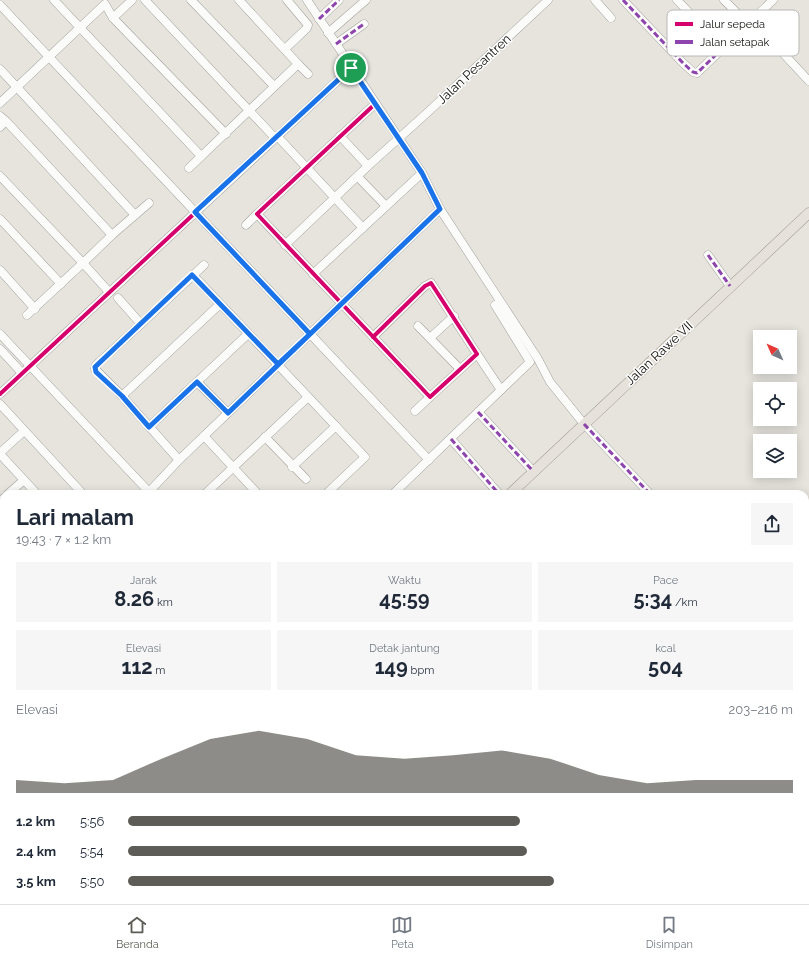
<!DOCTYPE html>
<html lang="id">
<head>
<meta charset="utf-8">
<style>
	:root { --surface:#fff; --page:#f6f6f7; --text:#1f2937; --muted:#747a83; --line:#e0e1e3; --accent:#5d5c56 }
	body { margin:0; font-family:Raleway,sans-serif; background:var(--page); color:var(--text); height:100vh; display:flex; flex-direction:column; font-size:15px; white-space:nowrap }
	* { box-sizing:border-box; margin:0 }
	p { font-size:13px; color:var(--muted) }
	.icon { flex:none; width:22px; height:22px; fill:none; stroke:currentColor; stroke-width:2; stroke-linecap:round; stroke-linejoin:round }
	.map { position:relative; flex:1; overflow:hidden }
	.drawer { position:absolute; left:0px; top:490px; width:809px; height:414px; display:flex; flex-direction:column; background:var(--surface); border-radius:12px 12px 0 0; box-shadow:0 2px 10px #0003 }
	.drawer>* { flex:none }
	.needle { width:26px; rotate:315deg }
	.fabs { position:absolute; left:753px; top:330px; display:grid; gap:8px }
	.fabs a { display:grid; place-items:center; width:44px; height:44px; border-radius:0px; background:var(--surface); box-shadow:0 2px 10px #0003; font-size:20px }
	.pin { position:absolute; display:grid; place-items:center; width:34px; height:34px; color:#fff; margin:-17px; border:2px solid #fff; border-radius:50%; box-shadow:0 1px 4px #0007 }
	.round { display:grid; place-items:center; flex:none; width:42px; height:42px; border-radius:0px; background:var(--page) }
	.headline { display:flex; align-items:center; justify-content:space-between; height:68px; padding:0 16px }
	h1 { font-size:22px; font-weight:700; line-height:30px }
	.metrics { display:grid; grid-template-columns:repeat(3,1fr); gap:6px; height:68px; padding:4px 16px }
	.metrics div { display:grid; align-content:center; border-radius:0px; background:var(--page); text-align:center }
	.metrics b { font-size:20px; font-weight:700 }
	.metrics small { font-size:11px; font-weight:400 }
	.metrics p { font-size:11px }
	.chart { height:112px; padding:8px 16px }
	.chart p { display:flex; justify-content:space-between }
	.chart svg { width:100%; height:72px; margin-top:4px; fill:var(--accent); opacity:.7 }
	ul { padding:0 16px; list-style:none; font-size:13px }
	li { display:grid; grid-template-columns:64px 48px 1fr; align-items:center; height:30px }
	li i { height:10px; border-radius:5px; background:var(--accent) }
	.dock { display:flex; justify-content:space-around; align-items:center; height:56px; border-top:1px solid var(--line); background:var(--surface); font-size:11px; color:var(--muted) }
	.dock a { display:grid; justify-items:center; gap:2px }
	.dock .active { color:var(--accent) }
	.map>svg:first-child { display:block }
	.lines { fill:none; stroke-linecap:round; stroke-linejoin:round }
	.minor-casing { stroke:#a2a19c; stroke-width:9 }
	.major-casing { stroke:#a0978a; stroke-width:11 }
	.minor { stroke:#fbfbfa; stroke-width:8 }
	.major { stroke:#e6e1da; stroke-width:10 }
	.quiet { stroke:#8e44ad; stroke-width:3; stroke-dasharray:6 3; stroke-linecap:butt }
	.cycleway-casing { stroke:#fff; stroke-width:6 }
	.cycleway { stroke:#d6006c; stroke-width:4 }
	.route-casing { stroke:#fff; stroke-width:8 }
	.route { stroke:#1a73e8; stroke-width:5 }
	.labels { text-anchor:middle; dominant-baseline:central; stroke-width:3; stroke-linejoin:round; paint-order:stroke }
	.street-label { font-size:13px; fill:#13120e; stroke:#fff }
	.key { fill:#fff; stroke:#b8b8b7; stroke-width:1 }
	.key-label { font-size:11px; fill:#13120e }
</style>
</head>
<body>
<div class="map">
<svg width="809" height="904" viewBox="0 0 809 904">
	<rect width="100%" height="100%" fill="#e6e4dd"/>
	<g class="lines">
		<defs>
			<g id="minor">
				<path d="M54 0 201 156"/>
				<path d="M145 0 275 138"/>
				<path d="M191 0 274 86"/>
				<path d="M307 0 422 173 440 209 538 359 550 382 584 424 650 494"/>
				<path d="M595 0 611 18"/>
				<path d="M623 0 683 63 693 72 697 73 773 0"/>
				<path d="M677 0 723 48"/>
				<path d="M724 0 748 24"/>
				<path d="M0 5 429 460"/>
				<path d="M113 18 226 134"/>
				<path d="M319 19 339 0"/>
				<path d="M752 20 809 81"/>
				<path d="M328 33 366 0"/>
				<path d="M336 44 364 24"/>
				<path d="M285 49 307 28 308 25 287 0"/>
				<path d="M298 64 308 74"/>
				<path d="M0 69 135 215"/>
				<path d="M0 103 105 4 113 18 132 0"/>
				<path d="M0 116 6 121 0 127"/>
				<path d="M6 121 112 235"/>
				<path d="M277 136 363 228"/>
				<path d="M340 136 368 166"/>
				<path d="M189 168 298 64 239 0"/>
				<path d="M0 176 83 263 112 235 149 203"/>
				<path d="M358 177 386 206"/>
				<path d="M0 219 61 284"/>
				<path d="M246 225 257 214"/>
				<path d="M285 245 368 166 428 112 548 0"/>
				<path d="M708 255 730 286"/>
				<path d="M0 270 35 309"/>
				<path d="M313 274 422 173"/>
				<path d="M193 275 365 457 326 494"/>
				<path d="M118 298 141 324 96 365 95 369 122 396 179 460"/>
				<path d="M27 315 83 263 109 292"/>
				<path d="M141 324 204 265"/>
				<path d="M418 326 460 369"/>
				<path d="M0 334 151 494"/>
				<path d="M373 337 425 286 431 283 477 354 430 397 257 214 375 104"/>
				<path d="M430 338 454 316"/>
				<path d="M0 349 22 373"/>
				<path d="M477 354 501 390"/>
				<path d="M197 382 228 413"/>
				<path d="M0 394 351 68"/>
				<path d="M122 396 219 305"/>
				<path d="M0 404 82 493 81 494"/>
				<path d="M415 411 430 397"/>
				<path d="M478 412 533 471"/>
				<path d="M149 427 248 334"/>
				<path d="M204 436 258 494"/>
				<path d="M265 437 306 479"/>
				<path d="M451 439 499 494"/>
				<path d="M0 453 24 431"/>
				<path d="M0 454 37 494"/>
				<path d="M292 467 336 426"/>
				<path d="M8 494 24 480"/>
				<path d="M147 494 179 460 440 209"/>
				<path d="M205 494 307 398"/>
				<path d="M393 494 530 362 495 305"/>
				<path d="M0 502 4 498"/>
				<path d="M0 547 4 543"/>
				<path d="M0 569 4 565"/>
				<path d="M0 626 4 622"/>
				<path d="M805 659 809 664"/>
				<path d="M0 678 4 674"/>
				<path d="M0 726H4"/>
				<path d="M0 772 4 777"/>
				<path d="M0 847 4 855"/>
				<path d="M27 900 29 904"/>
				<path d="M122 900 125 904"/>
				<path d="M132 900 135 904"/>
				<path d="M226 900 230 904"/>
				<path d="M275 900 279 904"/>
				<path d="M364 900 369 904"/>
				<path d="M415 900 419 904"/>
				<path d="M466 900 470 904"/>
				<path d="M620 900 624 904"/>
				<path d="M215 904 219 900"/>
				<path d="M315 904 318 900"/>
				<path d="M492 904 495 900"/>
				<path d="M536 904 539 900"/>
			</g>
			<g id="major">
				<path d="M510 494 809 213"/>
				<path d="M70 904 74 900"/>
			</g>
		</defs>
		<use href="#minor" class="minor-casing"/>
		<use href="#major" class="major-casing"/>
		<use href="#minor" class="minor"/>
		<use href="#major" class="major"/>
		<g class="quiet">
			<path d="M623 0 683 63 693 72 697 73 752 20"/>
			<path d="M319 19 339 0"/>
			<path d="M336 44 364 24"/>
			<path d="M708 255 730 286"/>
			<path d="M478 412 533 471"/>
			<path d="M584 424 650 494"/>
			<path d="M451 439 499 494"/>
			<path d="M805 659 809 664"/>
		</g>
		<defs>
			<g id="cycleway">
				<path d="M373 337 425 286 431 283 477 354 430 397 257 214 375 104"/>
				<path d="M0 394 351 68"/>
			</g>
		</defs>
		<use href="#cycleway" class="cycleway-casing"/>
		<use href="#cycleway" class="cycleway"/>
	</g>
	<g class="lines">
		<defs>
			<path id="route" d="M351 68 195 212 310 334 278 364 192 275 95 367 96 372 122 396 149 427 197 382 228 413C299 345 370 277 440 209L422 173 351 68"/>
		</defs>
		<use href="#route" class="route-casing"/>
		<use href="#route" class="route"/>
	</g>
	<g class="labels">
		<g class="street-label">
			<text transform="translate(474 69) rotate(-43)">Jalan Pesantren</text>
			<text transform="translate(659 353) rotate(-43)">Jalan Rawe VII</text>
		</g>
	</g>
	<rect x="667" y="10" width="132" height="46" rx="6" class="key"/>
	<rect x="675" y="22" width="18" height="4" fill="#d6006c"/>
	<rect x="675" y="40" width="18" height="4" fill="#8e44ad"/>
	<g class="key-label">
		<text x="700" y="28">Jalur sepeda</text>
		<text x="700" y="46">Jalan setapak</text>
	</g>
</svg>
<div class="fabs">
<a><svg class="needle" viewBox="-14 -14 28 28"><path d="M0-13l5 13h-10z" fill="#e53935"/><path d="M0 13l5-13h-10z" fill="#747a83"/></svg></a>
<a><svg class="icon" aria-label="locate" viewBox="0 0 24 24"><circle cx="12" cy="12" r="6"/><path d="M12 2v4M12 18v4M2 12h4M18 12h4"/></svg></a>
<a><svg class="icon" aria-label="layers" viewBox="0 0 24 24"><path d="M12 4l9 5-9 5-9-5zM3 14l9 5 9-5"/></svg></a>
</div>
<div class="pin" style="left:351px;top:68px;background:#1e9e55"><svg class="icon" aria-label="arrive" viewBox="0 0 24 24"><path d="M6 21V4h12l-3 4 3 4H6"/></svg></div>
<section class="drawer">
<div class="headline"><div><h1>Lari malam</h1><p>19:43 · 7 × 1.2 km</p></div><a class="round"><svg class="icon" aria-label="share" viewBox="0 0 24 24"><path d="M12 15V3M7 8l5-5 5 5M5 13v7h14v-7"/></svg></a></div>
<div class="metrics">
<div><p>Jarak</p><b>8.26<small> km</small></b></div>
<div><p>Waktu</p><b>45:59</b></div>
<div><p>Pace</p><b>5:34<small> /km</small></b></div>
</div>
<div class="metrics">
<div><p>Elevasi</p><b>112<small> m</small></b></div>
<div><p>Detak jantung</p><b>149<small> bpm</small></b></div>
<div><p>kcal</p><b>504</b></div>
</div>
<div class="chart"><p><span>Elevasi</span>203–216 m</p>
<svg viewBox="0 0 160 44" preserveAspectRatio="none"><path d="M0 44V36L10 38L20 36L30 23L40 11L50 6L60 11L70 21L80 23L90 21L100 18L110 23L120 33L130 38L140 36L150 36L160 36V44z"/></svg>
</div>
<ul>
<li><b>1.2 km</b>5:56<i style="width:59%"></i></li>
<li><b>2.4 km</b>5:54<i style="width:60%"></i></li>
<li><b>3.5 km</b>5:50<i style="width:64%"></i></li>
</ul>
</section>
</div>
<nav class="dock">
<a class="active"><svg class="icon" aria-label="home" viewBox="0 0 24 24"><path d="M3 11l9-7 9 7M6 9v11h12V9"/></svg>Beranda</a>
<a><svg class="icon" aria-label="map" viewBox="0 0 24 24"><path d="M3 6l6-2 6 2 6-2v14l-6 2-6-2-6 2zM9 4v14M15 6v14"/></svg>Peta</a>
<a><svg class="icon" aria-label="saved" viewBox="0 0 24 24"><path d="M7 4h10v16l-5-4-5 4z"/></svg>Disimpan</a>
</nav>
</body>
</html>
